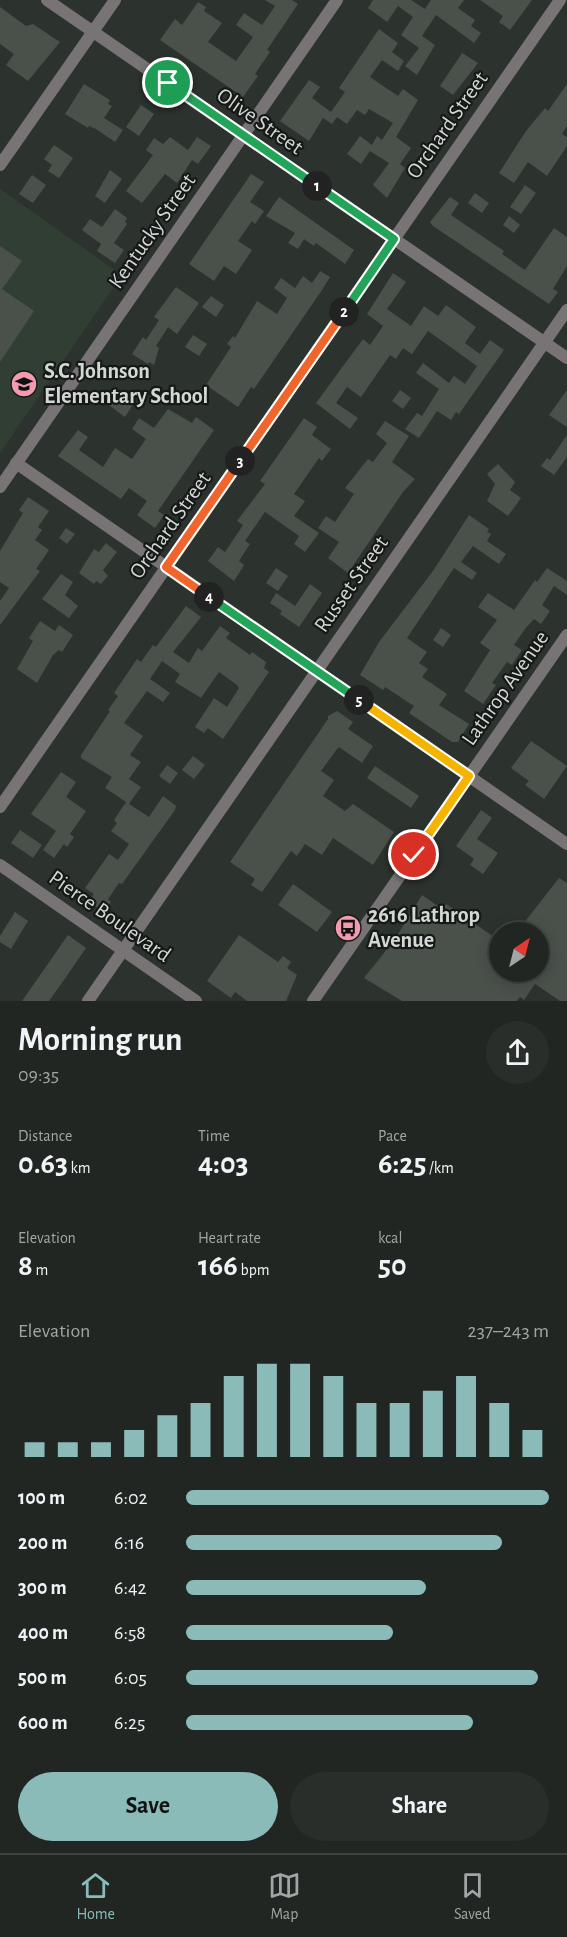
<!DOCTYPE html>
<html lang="en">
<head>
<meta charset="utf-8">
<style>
	:root { --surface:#212622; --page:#292e2a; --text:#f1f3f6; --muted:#a2a5a5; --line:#3e4340; --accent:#8bbbb9 }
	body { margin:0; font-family:"Alegreya Sans",sans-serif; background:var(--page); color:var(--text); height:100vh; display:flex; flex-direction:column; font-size:22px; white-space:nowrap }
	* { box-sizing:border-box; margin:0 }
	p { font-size:20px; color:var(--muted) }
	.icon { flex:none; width:33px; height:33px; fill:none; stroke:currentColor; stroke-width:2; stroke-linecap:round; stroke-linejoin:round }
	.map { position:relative; height:1001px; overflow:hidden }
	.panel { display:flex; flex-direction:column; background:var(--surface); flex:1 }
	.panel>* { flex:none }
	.needle { width:39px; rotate:35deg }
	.buttons { position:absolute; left:489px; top:922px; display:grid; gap:12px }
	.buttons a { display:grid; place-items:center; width:60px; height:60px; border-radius:50%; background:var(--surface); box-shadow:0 3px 15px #0003,0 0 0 2px var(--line); font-size:30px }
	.pin { position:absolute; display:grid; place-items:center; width:51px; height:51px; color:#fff; margin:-26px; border:3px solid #fff; border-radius:50%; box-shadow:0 2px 6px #0007 }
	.km { position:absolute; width:30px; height:30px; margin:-15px; border-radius:50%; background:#222; color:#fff; font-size:16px; line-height:30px; text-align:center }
	.round { display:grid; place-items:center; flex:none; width:63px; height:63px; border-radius:32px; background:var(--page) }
	.head { display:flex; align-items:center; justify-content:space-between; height:102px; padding:0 18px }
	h1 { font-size:33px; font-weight:700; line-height:45px }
	.figures { display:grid; grid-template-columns:repeat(3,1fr); gap:9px; height:102px; padding:6px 18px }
	.figures div { display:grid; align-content:center }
	.figures b { font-size:30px; font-weight:700 }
	.figures small { font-size:16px; font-weight:400 }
	.figures p { font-size:16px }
	.chart { height:168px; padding:12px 18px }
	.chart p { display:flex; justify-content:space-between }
	.chart svg { width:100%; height:108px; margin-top:6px; stroke:var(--accent); stroke-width:6 }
	.primary-button { display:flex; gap:12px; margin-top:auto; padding:12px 18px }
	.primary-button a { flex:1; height:69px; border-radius:36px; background:var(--accent); color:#111; font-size:24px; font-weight:700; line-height:69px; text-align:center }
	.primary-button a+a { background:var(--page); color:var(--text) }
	ul { padding:0 18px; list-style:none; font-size:20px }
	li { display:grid; grid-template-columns:96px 72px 1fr; align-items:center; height:45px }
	li i { height:15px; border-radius:8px; background:var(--accent) }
	.dock { display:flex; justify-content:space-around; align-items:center; height:84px; border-top:2px solid var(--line); background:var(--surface); font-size:16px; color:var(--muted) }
	.dock a { display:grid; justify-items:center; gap:3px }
	.dock .selected { color:var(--accent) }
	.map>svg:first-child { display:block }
	.built { fill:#313e34 }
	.building { fill:#4a514b }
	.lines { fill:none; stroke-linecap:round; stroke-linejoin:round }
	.minor { stroke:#787475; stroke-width:12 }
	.tertiary { stroke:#787475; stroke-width:12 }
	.split-1-casing { stroke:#fff; stroke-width:12 }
	.split-2-casing { stroke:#fff; stroke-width:12 }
	.split-3-casing { stroke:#fff; stroke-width:12 }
	.split-4-casing { stroke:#fff; stroke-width:12 }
	.split-5-casing { stroke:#fff; stroke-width:12 }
	.split-6-casing { stroke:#fff; stroke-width:12 }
	.split-7-casing { stroke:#fff; stroke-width:12 }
	.split-1 { stroke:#22a559; stroke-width:8 }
	.split-2 { stroke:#22a559; stroke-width:8 }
	.split-3 { stroke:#f0652b; stroke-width:8 }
	.split-4 { stroke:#f0652b; stroke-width:8 }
	.split-5 { stroke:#22a559; stroke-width:8 }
	.split-6 { stroke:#f5b400; stroke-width:8 }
	.split-7 { stroke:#f5b400; stroke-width:8 }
	.labels { text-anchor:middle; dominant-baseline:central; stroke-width:4.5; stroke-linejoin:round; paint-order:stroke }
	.street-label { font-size:22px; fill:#d3d8d4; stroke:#161917 }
	.poi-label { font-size:22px; font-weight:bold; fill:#d3d8d4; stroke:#161917; text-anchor:start }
</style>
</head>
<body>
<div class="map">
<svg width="567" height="1001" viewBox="0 0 567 1001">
	<rect width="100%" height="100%" fill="#2c322d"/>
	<path class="built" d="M0 189 122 275 0 453Z"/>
	<g class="building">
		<path d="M265 0H292L298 4 267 50 270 52 255 74 258 76 243 97 160 40 175 19 182 25 198 2 206 7 204 11 222 23 208 42 236 61 253 37 236 25 244 13 262 25 275 6Z"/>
		<path d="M373 0H411L425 9 431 0H464L458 8 475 20 471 26 481 33 474 43 436 15 422 36 435 45 417 75 405 66 419 48 401 35 413 17 398 6 387 22 368 8Z"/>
		<path d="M480 0H532L510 30 499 22 503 16Z"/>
		<path d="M0 7 26 26 33 24 60 42 28 81 6 65 14 54 0 44Z"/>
		<path d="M379 29 398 43 392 52 404 61 398 71 382 60 370 77 398 96 403 89 418 100 396 137 411 148 400 164 405 168 387 198 373 185 389 163 370 151 361 164 347 154 360 136 372 145 377 136 382 140 393 123 369 109 365 115 357 110 347 124 337 117 332 124 323 118 309 141 280 121 309 80 320 87 312 98 331 112 345 92 339 88Z"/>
		<path d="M462 53 478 63 453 95 440 86Z"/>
		<path d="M84 84 110 100 108 104 112 106 104 118 123 130 115 142 96 129 89 126 88 128 65 114Z"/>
		<path d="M567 84V126L562 134 567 137V146L547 176 528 162 514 183 499 173 526 131 545 108 548 111Z"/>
		<path d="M141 105 154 114 139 136 126 127Z"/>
		<path d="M170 137 188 150 197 137 211 146 198 164 192 160 177 183 165 174 142 203 126 191 153 155 146 150 154 138 163 144Z"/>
		<path d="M54 145 73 158 59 178 48 171 52 165 44 159Z"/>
		<path d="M110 170 122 179 105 203 95 196Z"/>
		<path d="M251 174 264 182 250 202 264 211 255 224 252 221 238 241 252 250 236 274 224 266 214 281 189 264Z"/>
		<path d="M32 175 46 185 33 203 19 194Z"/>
		<path d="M525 185 536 193 521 214 510 207Z"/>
		<path d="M475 193 489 203 482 213 468 203Z"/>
		<path d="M279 197 354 250 345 264 316 243 314 246 304 239 298 249 288 243 295 233 266 216Z"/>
		<path d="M450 197 459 203 451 215 504 251 502 254 525 270 554 228 567 237V266L553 289 558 292 549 304 433 226 430 222Z"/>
		<path d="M115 209 127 218 125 222 127 224 114 243 124 250 115 263 97 251 101 244 82 230 90 219 102 227Z"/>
		<path d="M509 216 520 225 514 233 503 225Z"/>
		<path d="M0 246 22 261 2 289 34 311 0 362Z"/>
		<path d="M320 271 330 277 322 290 254 389 251 387 238 407 206 385 231 347 227 344 233 336 235 338 257 301 277 314 287 298 274 288 281 278 295 288 303 276 312 283Z"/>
		<path d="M393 273 406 282 387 309 411 326 424 306 438 316 446 305 476 327 465 343 480 354 490 340 504 350 459 414 456 412 451 420 437 411 419 438 405 429 417 413 422 416 439 389 416 373 423 363 449 383 454 376 465 384 477 366 428 331 412 354 403 348 396 359 390 355 361 397 347 387 336 403 358 418 350 429 316 403 363 339 370 345 383 326 367 314Z"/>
		<path d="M176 287 199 303 177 334 168 327 156 346 159 348 154 365 149 362 148 364 132 354 143 337 146 340 159 320 154 317Z"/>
		<path d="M211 296 224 305 216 317 202 307Z"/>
		<path d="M193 335 207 344 199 356 185 347Z"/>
		<path d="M113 388 134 403 125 417 102 400Z"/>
		<path d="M400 390 411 398 403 409 392 401Z"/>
		<path d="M567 390V427L549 415Z"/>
		<path d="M168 409 192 423 196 417 214 430 158 511 164 515 155 528 137 515 147 501 129 488 121 499 58 456 78 430 88 437 79 450 103 467 115 448 132 459 146 439 132 429 139 418 154 428Z"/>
		<path d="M304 418 317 427 312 435 331 449 322 461 319 458 294 494 305 501 294 516 319 533 305 552 294 544 299 536 265 512 245 541 250 544 239 561 244 565 234 581 208 561 218 547 225 552 243 525 237 521 265 484 260 481Z"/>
		<path d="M385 421 409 436 392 462 415 479 403 492 348 573 328 558 339 542 318 528 326 516 335 522 354 494 345 488 368 459 373 462 387 443 376 434Z"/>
		<path d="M567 435V457L554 475 541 466 547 458 550 460Z"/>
		<path d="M498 464 515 482 510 490 521 498 508 516 487 501 495 484 487 474Z"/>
		<path d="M28 497 49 511 38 527 42 530 35 540 49 550 36 569 40 571 0 625V601L9 588 0 582V551L23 513 19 510Z"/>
		<path d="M469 515 489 529 487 532 491 534 487 541 506 554 499 564 473 546 461 562 477 573 472 580 454 568 407 638 427 652 419 663 428 669 422 677 447 694 439 705 469 724 458 742H452L409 713 414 706 385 687 383 690 360 675 379 642 433 571Z"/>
		<path d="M66 528 75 534 67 544 59 538Z"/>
		<path d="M106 543 117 552 103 570 108 576 101 584 96 581 94 584 79 573 94 549 99 552Z"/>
		<path d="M276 568 288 576 278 591 266 583Z"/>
		<path d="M547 568 567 581V595L554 586 542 605 550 611 541 624 534 619 525 629 514 645 522 650 512 665 507 662 492 683 496 685 483 704 464 691 490 650 480 643 497 620 478 607 488 593 514 610 535 580 537 582Z"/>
		<path d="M61 574 73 582 65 595 78 606 69 618 42 599Z"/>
		<path d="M310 584 322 593 299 627 280 614 282 611 270 603 276 593 295 606Z"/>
		<path d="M186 606 201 617 173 652 189 663 198 648 202 651 220 626 230 633 226 638 250 655 252 652 266 662 264 668 269 672 223 739 208 728 204 733 195 727 214 698 227 707 239 688 237 685 219 672 201 698 175 682 180 674 162 661 150 679 170 693 163 702 147 691 124 723 143 736 130 755 141 762 129 779 141 787 129 804 149 817 163 796 176 806 175 810 122 884 119 883 108 899 111 902 104 912 88 902 94 894 85 888 109 854 118 860 129 844 111 831 117 823 114 820 126 802 105 788 112 777 81 758V755L110 711 108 710 118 696 114 693 137 659 141 662 153 645 156 647Z"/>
		<path d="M40 621 55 631 59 625 73 635 62 652 59 650 53 655 37 683 17 669 33 641 29 638Z"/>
		<path d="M441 628 451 635 443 647 433 640Z"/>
		<path d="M337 711 353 722 348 729 373 746 362 763 339 747 337 749 321 771 334 780 323 796 345 811 353 804 394 832 373 865 333 838 322 855 305 844 297 856 291 851 262 892 251 885 255 879 230 862 328 719V716Z"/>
		<path d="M531 741 567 766 544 799 525 785 529 781 511 768Z"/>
		<path d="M193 756 205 765 194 779 182 770Z"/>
		<path d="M167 765 178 773 170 784 159 776Z"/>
		<path d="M375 766 419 796 411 808 367 778Z"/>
		<path d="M61 772 76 782 66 797 86 811 70 834 74 837 67 847 64 844 54 858 43 850 56 831 31 814Z"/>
		<path d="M481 810 492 818 477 839 498 853 483 874 470 865 474 859 456 846Z"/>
		<path d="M20 830 42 845 33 858 11 843Z"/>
		<path d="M559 878 567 883V1001H560L535 984 524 1000 520 997 517 1001H402L364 978 395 939 422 895 442 909 446 904 500 941V972H538V933H516Z"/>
		<path d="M293 884 332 912 317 932 278 905Z"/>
		<path d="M15 912 28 921 11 949 0 942V936Z"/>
		<path d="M68 935 86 948 64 980 49 1001H22Z"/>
		<path d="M239 935 278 962 283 956 291 962 287 968 297 975 286 1001H247L235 992 231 998 207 981Z"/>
	</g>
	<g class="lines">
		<g class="minor">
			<path d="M47 0 567 358"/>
			<path d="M0 165 115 0"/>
			<path d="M16 463 567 844"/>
			<path d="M0 487 337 0"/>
			<path d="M0 807 560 0"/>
			<path d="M0 865 196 1001"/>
			<path d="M88 1001 567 310"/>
		</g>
		<path class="tertiary" d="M313 1001 567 635"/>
	</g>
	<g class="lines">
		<defs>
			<path id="split-1" d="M168 83 317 186"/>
			<path id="split-2" d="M317 186 394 239 344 312"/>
			<path id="split-3" d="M240 461 344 312"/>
			<path id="split-4" d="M209 597 166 567 240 461"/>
			<path id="split-5" d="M209 597 359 700"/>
			<path id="split-6" d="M359 700 469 776 442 815"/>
			<path id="split-7" d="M414 855 442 815"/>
		</defs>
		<use href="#split-1" class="split-1-casing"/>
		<use href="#split-2" class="split-2-casing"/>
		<use href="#split-3" class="split-3-casing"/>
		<use href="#split-4" class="split-4-casing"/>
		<use href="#split-5" class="split-5-casing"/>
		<use href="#split-6" class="split-6-casing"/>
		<use href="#split-7" class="split-7-casing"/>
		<use href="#split-1" class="split-1"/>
		<use href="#split-2" class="split-2"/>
		<use href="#split-3" class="split-3"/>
		<use href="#split-4" class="split-4"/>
		<use href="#split-5" class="split-5"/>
		<use href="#split-6" class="split-6"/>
		<use href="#split-7" class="split-7"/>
	</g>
	<defs>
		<symbol id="school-disc" viewBox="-11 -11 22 22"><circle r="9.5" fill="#f29ab0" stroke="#161917"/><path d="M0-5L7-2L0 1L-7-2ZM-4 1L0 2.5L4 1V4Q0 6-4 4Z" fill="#111"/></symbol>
		<symbol id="bus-disc" viewBox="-11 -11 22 22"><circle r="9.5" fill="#f29ab0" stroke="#161917"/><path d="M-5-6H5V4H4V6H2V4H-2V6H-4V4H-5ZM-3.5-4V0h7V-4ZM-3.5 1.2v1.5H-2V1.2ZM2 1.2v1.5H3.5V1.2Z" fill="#111"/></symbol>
	</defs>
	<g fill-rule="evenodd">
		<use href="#school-disc" x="9" y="369" width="30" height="30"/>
		<use href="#bus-disc" x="333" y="913" width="30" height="30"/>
	</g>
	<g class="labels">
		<g class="street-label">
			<text transform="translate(260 121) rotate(35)">Olive Street</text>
			<text transform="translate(447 125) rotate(-55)">Orchard Street</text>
			<text transform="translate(152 231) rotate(-55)">Kentucky Street</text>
			<text transform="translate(170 525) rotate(-55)">Orchard Street</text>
			<text transform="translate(351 584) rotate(-55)">Russet Street</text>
			<text transform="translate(505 688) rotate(-55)">Lathrop Avenue</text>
			<text transform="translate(110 916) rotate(35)">Pierce Boulevard</text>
		</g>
		<g class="poi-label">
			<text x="44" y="371">S.C. Johnson<tspan x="44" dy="25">Elementary School</tspan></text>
			<text x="368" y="915">2616 Lathrop<tspan x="368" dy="25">Avenue</tspan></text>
		</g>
	</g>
</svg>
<div class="buttons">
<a><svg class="needle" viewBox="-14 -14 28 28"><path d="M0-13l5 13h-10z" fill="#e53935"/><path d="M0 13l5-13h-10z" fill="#a2a5a5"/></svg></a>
</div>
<div class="pin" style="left:168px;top:83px;background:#1e9e55"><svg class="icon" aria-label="arrive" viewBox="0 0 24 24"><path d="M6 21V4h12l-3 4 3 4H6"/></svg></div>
<div class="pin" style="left:414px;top:855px;background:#d93025"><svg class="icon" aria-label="check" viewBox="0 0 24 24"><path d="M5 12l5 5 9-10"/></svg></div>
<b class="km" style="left:317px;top:186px">1</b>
<b class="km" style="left:344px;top:312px">2</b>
<b class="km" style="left:240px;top:461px">3</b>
<b class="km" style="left:209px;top:597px">4</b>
<b class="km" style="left:359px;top:700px">5</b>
</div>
<section class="panel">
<div class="head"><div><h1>Morning run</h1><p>09:35</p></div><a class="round"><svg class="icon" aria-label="share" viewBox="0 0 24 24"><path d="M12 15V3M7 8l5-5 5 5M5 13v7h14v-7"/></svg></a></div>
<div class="figures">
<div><p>Distance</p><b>0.63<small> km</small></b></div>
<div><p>Time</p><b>4:03</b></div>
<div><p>Pace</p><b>6:25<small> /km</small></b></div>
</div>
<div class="figures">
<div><p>Elevation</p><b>8<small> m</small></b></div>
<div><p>Heart rate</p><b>166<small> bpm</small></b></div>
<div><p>kcal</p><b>50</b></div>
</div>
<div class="chart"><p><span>Elevation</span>237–243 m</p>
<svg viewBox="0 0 160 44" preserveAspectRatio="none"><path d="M5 44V38M15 44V38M25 44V38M35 44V33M45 44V27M55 44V22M65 44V11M75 44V6M85 44V6M95 44V11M105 44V22M115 44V22M125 44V17M135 44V11M145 44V22M155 44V33"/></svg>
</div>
<ul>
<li><b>100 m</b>6:02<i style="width:100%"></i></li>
<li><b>200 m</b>6:16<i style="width:87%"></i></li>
<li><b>300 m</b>6:42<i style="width:66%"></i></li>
<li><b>400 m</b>6:58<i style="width:57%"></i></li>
<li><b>500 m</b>6:05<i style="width:97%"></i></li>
<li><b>600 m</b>6:25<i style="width:79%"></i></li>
</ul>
<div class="primary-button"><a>Save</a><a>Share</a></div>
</section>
<nav class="dock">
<a class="selected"><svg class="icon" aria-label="home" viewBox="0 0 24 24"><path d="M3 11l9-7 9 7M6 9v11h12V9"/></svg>Home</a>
<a><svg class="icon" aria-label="map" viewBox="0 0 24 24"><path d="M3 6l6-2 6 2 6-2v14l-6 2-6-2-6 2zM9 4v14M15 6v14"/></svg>Map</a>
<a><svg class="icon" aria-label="saved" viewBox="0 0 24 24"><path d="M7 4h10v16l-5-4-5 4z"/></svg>Saved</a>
</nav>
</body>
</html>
